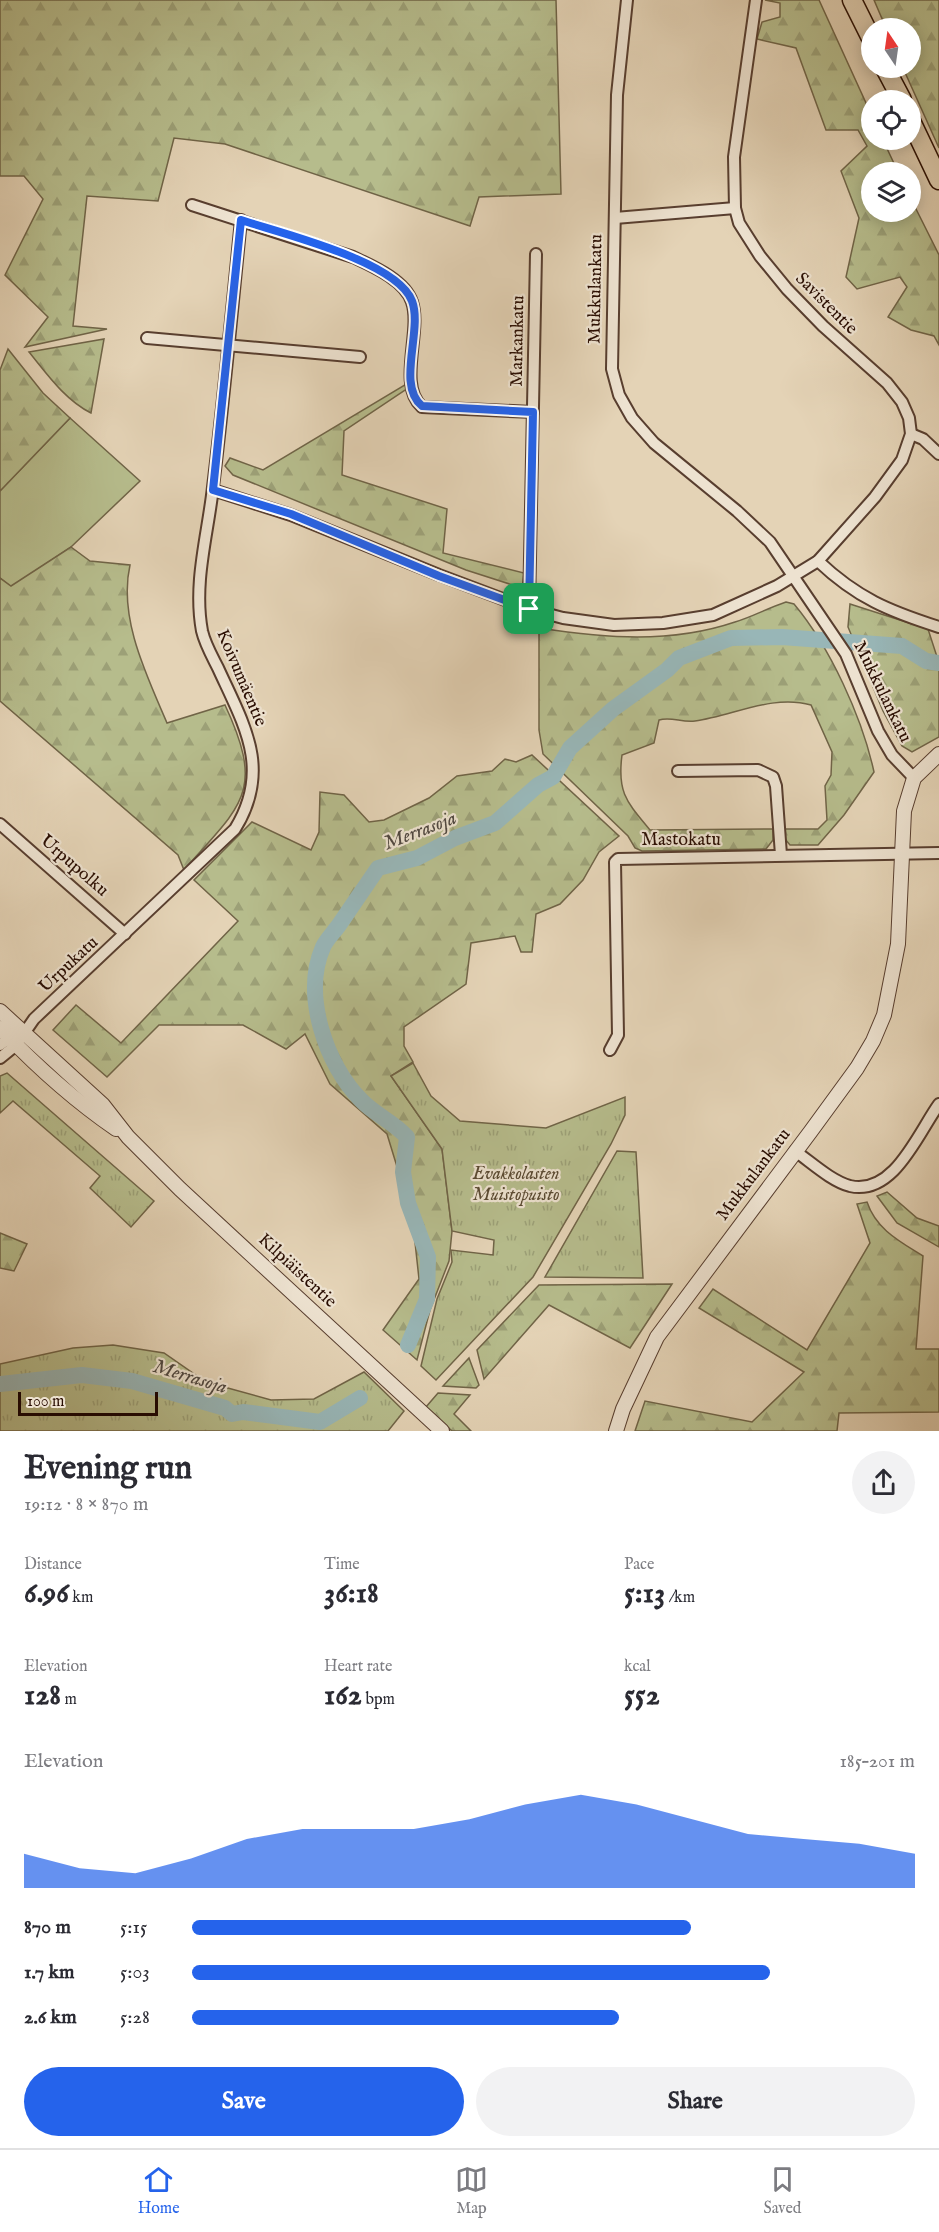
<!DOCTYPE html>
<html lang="en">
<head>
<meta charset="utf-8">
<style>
	:root { --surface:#fff; --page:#f2f2f3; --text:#2b2b33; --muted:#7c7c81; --line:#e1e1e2; --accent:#2563eb }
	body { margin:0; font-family:"IM FELL English",serif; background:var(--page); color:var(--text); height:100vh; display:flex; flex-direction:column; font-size:22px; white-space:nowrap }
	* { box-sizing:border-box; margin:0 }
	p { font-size:20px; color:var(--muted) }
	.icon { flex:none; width:33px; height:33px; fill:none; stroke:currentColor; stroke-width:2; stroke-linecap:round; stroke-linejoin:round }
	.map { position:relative; height:1431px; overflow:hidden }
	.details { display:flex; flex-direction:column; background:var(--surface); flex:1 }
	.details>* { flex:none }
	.needle { width:39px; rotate:347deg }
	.fabs { position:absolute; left:861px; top:18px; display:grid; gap:12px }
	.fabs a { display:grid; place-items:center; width:60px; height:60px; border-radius:50%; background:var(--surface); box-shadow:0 3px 15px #0003; font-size:30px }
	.scale { position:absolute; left:18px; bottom:15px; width:140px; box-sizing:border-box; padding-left:6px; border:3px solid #290d02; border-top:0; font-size:16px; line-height:21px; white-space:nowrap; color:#290d02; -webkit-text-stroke:4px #ede2d0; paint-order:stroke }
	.pin { position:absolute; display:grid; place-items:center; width:51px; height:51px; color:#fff; margin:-26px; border-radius:12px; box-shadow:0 3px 9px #0006 }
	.round { display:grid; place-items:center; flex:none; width:63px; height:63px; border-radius:32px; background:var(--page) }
	.head { display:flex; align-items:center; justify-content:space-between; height:102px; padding:0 24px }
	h1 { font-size:33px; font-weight:700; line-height:45px }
	.stats { display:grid; grid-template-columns:repeat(3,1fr); gap:9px; height:102px; padding:6px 24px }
	.stats div { display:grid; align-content:center }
	.stats b { font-size:30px; font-weight:700 }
	.stats small { font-size:16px; font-weight:400 }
	.stats p { font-size:16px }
	.chart { height:168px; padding:12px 24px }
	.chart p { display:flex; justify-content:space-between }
	.chart svg { width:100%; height:108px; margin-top:6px; fill:var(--accent); opacity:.7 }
	.button { display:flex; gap:12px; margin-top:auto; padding:12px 24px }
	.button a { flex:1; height:69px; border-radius:36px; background:var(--accent); color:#fff; font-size:24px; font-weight:700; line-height:69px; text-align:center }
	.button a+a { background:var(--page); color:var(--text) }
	ul { padding:0 24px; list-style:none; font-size:20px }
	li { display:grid; grid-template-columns:96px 72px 1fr; align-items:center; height:45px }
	li i { height:15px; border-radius:8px; background:var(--accent) }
	.menu { display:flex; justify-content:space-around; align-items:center; height:84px; border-top:2px solid var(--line); background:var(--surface); font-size:16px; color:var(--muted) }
	.menu a { display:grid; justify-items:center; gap:3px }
	.menu .active { color:var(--accent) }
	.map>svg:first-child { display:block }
	.grass { fill:#b6bc8c; stroke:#706447; stroke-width:1.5 }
	.forest { fill:url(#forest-firs); stroke:#706447; stroke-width:1.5 }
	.park { fill:url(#park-tufts); stroke:#706447; stroke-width:1.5 }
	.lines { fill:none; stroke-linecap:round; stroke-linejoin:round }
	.river { stroke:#98b6b7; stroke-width:16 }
	.minor-casing { stroke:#583e2f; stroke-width:14 }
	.tertiary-casing { stroke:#583e2f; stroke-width:16 }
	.trunk-casing { stroke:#290d02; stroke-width:21 }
	.minor { stroke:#ede2d0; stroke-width:10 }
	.tertiary { stroke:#ede2d0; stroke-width:14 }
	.trunk { stroke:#e4d3b6; stroke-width:18 }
	.route-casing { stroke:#fff; stroke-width:12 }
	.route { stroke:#2563eb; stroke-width:8 }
	.labels { text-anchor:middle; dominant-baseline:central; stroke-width:4.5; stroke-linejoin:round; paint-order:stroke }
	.street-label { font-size:18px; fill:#290d02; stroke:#ede2d0 }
	.park-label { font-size:18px; font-style:italic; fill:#5a4a32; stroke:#ede2d0 }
	.water-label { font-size:20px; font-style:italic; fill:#504841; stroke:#ede2d0 }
</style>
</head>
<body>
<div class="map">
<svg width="939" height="1431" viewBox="0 0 939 1431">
	<defs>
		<pattern id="forest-firs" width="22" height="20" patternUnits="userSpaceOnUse" patternTransform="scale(1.5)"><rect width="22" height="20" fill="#b6bc8c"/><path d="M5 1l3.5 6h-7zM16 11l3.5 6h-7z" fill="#9ca077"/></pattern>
		<pattern id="park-tufts" width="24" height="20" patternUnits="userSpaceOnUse" patternTransform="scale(1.5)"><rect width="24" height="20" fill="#b6bc8c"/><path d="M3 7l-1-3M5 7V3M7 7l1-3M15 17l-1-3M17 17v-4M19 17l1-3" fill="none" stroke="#9ca077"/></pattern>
	</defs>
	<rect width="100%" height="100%" fill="#e4d3b6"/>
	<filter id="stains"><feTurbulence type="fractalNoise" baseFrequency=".00333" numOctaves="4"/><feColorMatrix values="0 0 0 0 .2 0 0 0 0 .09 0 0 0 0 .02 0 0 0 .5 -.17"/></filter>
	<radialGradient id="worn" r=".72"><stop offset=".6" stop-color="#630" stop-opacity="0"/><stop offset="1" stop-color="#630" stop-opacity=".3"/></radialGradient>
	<path class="grass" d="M70 418 140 481 71 547 11 587 0 578V491Z"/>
	<g class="forest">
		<path d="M0 0H556L561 194 479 197 470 226 225 144 174 138 158 201 87 196 73 326 107 329 25 347 48 317 5 275 43 199 24 176H0Z"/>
		<path d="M765 0H819L871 114 872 140H883L898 172H872V212H910L911 199 939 255V345L934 336 911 330 888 317 907 287 900 277 857 289 846 277 859 218 841 171 867 146 858 130H826L796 48 757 39 762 22 780 17V3Z"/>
		<path d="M874 0H939V148L903 68H910V28H886Z"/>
		<path d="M104 339 91 413C65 400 47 374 29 352Z"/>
		<path d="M8 349 43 393 70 418 0 491V370Z"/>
		<path d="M408 383V388L344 431 342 475 447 509 443 553 524 573 522 588 466 570 233 475 225 466 230 458 263 470Z"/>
		<path d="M71 547 90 561 130 565C118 618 147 676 167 723L225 705C266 793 241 805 184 870L178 855 0 701V578L11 586Z"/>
		<path d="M786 602 794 604C830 647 862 717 874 772L844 815 818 845H790L785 839 784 829H818L827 820 825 786 831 775 832 752 811 705C772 694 733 716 695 721 682 723 671 716 659 720L654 743 622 755C617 793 627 802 650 830L773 829V840L766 849 642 851 635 848 628 836 543 754 539 730V628C605 638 670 644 735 622 752 617 768 608 786 602Z"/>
		<path d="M850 604 928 629 939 663V737L912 752 902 746 883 711 848 627Z"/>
		<path d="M532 755 619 836 599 852 583 880 560 904 536 914 532 952H521L515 936 471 943 466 984 404 1027V1046L413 1062 391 1076 442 1149 452 1231 449 1261 430 1310 417 1360 383 1330 419 1279 413 1224 403 1201 398 1170 387 1134 330 1084 305 1034 286 1049 243 1025H159L107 1077 53 1030 76 1005 121 1043 238 921 194 880 252 822 311 850 319 832 320 792 344 795 369 822 384 820 429 798 457 776 492 771 505 759 516 762Z"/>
		<path d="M887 1192 917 1218 939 1226V1247L897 1223 877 1196Z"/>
		<path d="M867 1202C876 1229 899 1241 923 1256L916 1349H939V1412L839 1413 837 1431H635L645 1401 752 1422 804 1372 699 1308 713 1289 807 1350 870 1243 857 1204Z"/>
		<path d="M0 1233 27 1244 14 1271 0 1268Z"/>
		<path d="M672 1284 630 1348 549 1305 484 1379 477 1350 539 1285Z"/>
		<path d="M469 1358 479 1385 476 1388 443 1386Z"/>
		<path d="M438 1393 470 1395 454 1414 471 1431H452L426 1407Z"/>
	</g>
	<g class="park">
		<path d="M413 1063 431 1096 460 1121 546 1128 625 1097V1115L611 1144 533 1277 436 1380 421 1366 437 1299 452 1262 451 1250 493 1255 494 1240 452 1231 442 1149 391 1076Z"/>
		<path d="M7 1073 154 1201 131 1227 90 1188 100 1176 13 1101 0 1113V1076Z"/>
		<path d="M617 1151 636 1152 643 1278 545 1277Z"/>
		<path d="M113 1345 164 1353 206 1382 271 1400 314 1399 364 1372 404 1411 388 1431H0V1364L73 1348Z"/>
	</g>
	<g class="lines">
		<g class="river">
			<path d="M408 1345 427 1299 428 1257 408 1203 403 1172 407 1137C394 1122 375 1115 361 1100 326 1065 302 995 323 947 326 940 334 932 339 925 352 906 365 887 378 868L417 858 455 838 495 823 538 785 553 777 570 748 613 709 667 670 679 658 731 638 782 637 902 646 926 661 939 663"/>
			<path d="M0 1384 82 1375 132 1381 225 1408 232 1414 243 1412 320 1422 360 1398"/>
		</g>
		<defs>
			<g id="minor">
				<path d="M627 0 617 95 612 369 619 395 632 418 654 443 737 511 770 542 846 654 878 731 892 755 914 778"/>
				<path d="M192 205 353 257C372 266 405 280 412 302 422 331 397 385 422 407L533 412"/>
				<path d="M615 218 735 208"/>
				<path d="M147 338 360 357"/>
				<path d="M911 434 923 439 939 454"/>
				<path d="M213 490 291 515 439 575 529 609 563 618 614 625 663 623 713 615 777 586 818 561 875 497 902 460 911 434 909 418 902 402 887 383 823 326 787 289 760 256 739 223 735 208 734 157 756 0"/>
				<path d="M818 561C857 598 889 611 939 627"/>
				<path d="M529 609 536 254"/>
				<path d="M678 771 758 770 773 777 776 786 781 855"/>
				<path d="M0 824 125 934"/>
				<path d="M0 1045 15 1034"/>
				<path d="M610 1050 618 1035 615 862 618 859 939 853"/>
				<path d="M0 1058 16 1045 34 1019 235 829C272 769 244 725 218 668 212 656 205 644 202 631 193 582 208 534 213 487 224 398 232 309 241 220"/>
				<path d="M795 1151C811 1162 831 1181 850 1186 894 1196 918 1133 939 1104"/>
			</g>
			<g id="tertiary">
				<path d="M0 1011 103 1105 128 1137 180 1189 442 1431"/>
				<path d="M0 1028C35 1065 74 1100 116 1129"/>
				<path d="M616 1431 623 1409 657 1337 811 1131 857 1068 873 1041 884 1015 898 944 904 811 914 778 939 754"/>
			</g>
			<g id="trunk">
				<path d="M852 0 872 40"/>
				<path d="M885 68 902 100"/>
				<path d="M910 119 939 180"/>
			</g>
		</defs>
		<use href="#minor" class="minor-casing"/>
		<use href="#tertiary" class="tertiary-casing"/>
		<use href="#trunk" class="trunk-casing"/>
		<use href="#minor" class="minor"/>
		<use href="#tertiary" class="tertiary"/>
		<use href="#trunk" class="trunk"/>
	</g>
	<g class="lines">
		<defs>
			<path id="route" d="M241 220C280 233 397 261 412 301 423 330 396 385 422 406L533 412 529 609 439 576 291 514 213 490Z"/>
		</defs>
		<use href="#route" class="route-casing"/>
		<use href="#route" class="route"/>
	</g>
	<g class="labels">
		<g class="street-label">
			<text transform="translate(596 289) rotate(-89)">Mukkulankatu</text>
			<text transform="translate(826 304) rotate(45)">Savistentie</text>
			<text transform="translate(518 341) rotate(-89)">Markankatu</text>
			<text transform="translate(241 678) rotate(67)">Koivumäentie</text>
			<text transform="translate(882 692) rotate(64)">Mukkulankatu</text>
			<text x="681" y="840">Mastokatu</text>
			<text transform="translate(74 866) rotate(41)">Urpupolku</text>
			<text transform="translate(69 965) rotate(-43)">Urpukatu</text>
			<text transform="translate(754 1175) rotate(-53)">Mukkulankatu</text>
			<text transform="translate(297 1271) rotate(43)">Kilpiäistentie</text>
		</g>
		<g class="park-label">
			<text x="516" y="1174">Evakkolasten<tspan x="516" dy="21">Muistopuisto</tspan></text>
		</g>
		<g class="water-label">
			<text transform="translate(420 831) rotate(-21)">Merrasoja</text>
			<text transform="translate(190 1377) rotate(17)">Merrasoja</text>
		</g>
	</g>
	<rect width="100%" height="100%" filter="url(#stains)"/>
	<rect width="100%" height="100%" fill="url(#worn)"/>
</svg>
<div class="fabs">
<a><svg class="needle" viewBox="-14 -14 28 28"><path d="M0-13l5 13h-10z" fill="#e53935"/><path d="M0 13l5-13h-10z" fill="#7c7c81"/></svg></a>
<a><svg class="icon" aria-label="locate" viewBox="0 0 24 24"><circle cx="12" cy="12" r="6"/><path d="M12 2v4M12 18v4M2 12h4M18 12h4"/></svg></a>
<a><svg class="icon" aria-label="layers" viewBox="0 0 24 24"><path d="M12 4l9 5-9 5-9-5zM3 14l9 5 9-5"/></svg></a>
</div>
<div class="scale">100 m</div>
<div class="pin" style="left:529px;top:609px;background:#1e9e55"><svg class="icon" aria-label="arrive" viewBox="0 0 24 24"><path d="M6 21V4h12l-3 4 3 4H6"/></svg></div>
</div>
<section class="details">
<div class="head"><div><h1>Evening run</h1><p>19:12 · 8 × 870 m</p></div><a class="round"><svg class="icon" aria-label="share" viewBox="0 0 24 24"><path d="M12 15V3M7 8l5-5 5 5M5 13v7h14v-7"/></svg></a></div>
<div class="stats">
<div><p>Distance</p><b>6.96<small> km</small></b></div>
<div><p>Time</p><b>36:18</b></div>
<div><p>Pace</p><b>5:13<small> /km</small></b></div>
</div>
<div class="stats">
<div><p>Elevation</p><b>128<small> m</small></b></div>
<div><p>Heart rate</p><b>162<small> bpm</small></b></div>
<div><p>kcal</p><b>552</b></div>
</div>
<div class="chart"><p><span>Elevation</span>185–201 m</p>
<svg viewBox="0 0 160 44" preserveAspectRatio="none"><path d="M0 44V30L10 36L20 38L30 32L40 24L50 20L60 20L70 20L80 16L90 10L100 6L110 10L120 16L130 22L140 24L150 26L160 30V44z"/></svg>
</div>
<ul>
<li><b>870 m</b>5:15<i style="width:69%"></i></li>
<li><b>1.7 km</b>5:03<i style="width:80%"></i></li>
<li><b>2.6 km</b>5:28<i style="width:59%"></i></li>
</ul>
<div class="button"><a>Save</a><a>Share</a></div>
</section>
<nav class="menu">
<a class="active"><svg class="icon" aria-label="home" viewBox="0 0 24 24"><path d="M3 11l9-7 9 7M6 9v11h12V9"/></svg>Home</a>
<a><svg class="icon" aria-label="map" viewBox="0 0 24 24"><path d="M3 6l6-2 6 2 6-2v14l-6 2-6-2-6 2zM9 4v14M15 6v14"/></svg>Map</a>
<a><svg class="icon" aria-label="saved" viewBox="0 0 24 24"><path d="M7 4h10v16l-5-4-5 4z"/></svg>Saved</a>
</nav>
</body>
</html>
